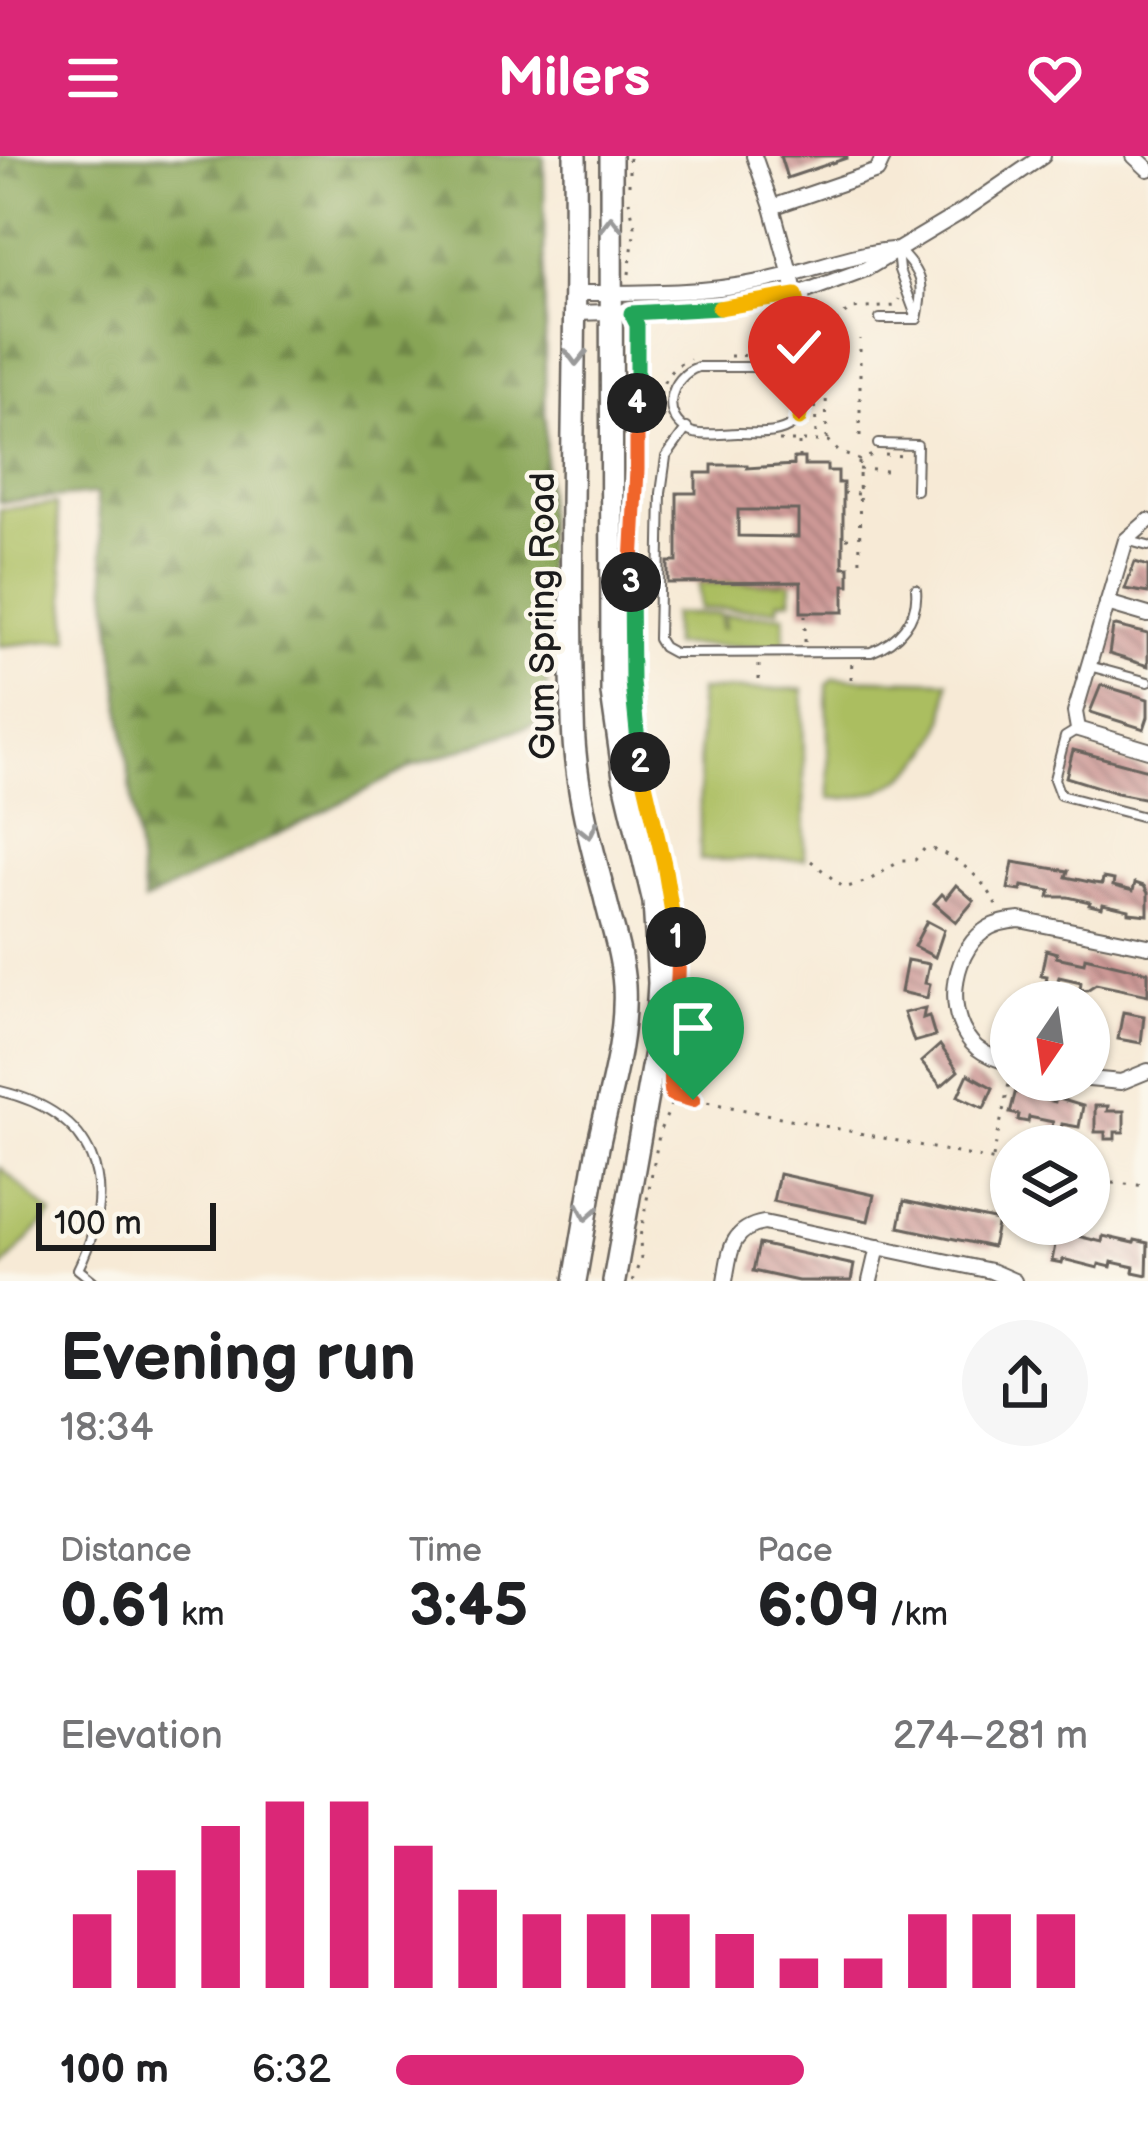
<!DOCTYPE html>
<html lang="en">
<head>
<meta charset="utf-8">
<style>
	:root { --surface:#fff; --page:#f6f6f6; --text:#202124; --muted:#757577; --accent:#db2777 }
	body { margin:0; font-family:"Balsamiq Sans",sans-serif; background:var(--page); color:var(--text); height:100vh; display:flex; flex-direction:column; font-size:45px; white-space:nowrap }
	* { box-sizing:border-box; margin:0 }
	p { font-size:39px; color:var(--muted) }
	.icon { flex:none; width:66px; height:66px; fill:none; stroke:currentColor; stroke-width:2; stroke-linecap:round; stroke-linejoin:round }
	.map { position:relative; height:1125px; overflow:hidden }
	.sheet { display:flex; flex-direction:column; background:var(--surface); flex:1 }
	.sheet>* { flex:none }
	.needle { width:78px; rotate:193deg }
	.buttons { position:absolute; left:990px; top:825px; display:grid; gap:24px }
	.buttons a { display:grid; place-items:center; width:120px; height:120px; border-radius:50%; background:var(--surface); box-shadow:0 3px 9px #0004; font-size:60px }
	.scale { position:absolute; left:36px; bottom:30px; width:180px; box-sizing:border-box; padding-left:12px; border:6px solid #1c1c1c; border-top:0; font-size:33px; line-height:42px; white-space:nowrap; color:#1c1c1c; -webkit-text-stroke:9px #fbf7ec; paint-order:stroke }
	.pin { position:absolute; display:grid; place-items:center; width:102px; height:102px; color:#fff; margin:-123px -51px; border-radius:50% 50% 50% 0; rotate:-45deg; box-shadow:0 0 12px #0007 }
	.pin .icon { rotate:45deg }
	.km { position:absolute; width:60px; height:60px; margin:-30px; border-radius:50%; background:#222; color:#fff; font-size:33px; line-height:60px; text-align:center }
	.round { display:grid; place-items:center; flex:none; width:126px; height:126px; border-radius:63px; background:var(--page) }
	.head { display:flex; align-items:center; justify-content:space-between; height:204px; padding:0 60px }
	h1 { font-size:66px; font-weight:600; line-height:90px }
	.figures { display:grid; grid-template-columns:repeat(3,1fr); gap:18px; height:204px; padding:12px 60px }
	.figures div { display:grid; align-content:center }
	.figures b { font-size:60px; font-weight:600 }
	.figures small { font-size:33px; font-weight:400 }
	.figures p { font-size:33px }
	.chart { height:336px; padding:24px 60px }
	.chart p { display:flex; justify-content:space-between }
	.chart svg { width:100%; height:216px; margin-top:12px; stroke:var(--accent); stroke-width:6 }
	ul { padding:0 60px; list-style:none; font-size:39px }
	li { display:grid; grid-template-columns:192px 144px 1fr; align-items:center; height:90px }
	li i { height:30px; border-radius:15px; background:var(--accent) }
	header { display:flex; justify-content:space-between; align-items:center; height:156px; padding:0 60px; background:var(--accent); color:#fff; font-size:54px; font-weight:600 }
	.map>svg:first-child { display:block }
	.green { fill:#abbe61; stroke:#646d3e; stroke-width:3 }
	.forest { fill:url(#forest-firs); stroke:#52603a; stroke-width:3 }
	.building { fill:url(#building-back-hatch); fill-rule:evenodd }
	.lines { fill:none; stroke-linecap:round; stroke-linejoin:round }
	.lane-casing { stroke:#69645d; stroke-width:12 }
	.street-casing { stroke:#69645d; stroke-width:18 }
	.primary-casing { stroke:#69645d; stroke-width:26 }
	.path { stroke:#69645d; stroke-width:3; stroke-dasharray:3 9; stroke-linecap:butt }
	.lane { stroke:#fff; stroke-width:8 }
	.street { stroke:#fff; stroke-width:14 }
	.primary { stroke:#fff; stroke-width:21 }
	.oneway { stroke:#999 }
	.split-1-casing { stroke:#fff; stroke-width:24 }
	.split-2-casing { stroke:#fff; stroke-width:24 }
	.split-3-casing { stroke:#fff; stroke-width:24 }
	.split-4-casing { stroke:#fff; stroke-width:24 }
	.split-5-casing { stroke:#fff; stroke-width:24 }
	.split-6-casing { stroke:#fff; stroke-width:24 }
	.split-1 { stroke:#f0652b; stroke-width:15 }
	.split-2 { stroke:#f5b400; stroke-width:15 }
	.split-3 { stroke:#22a559; stroke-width:15 }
	.split-4 { stroke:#f0652b; stroke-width:15 }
	.split-5 { stroke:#22a559; stroke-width:15 }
	.split-6 { stroke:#f5b400; stroke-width:15 }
	.labels { text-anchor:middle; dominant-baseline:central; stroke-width:9; stroke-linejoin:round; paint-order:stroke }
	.street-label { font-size:36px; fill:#1c1c1c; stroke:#fbf7ec }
</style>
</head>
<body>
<header><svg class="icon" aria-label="menu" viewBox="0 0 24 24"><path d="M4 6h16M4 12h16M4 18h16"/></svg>Milers<svg class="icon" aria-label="heart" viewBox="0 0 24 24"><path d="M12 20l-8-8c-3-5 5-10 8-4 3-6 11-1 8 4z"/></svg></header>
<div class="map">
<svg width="1148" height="1125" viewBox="0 0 1148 1125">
	<defs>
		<pattern id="forest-firs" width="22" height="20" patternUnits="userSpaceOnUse" patternTransform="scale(3)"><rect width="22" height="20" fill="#88a557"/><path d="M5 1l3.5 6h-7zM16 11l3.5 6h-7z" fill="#6e8647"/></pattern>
		<pattern id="building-back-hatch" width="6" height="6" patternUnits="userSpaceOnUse" patternTransform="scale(3)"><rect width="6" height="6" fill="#cd9996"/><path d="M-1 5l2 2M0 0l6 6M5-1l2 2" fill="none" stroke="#a67c7a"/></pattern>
	</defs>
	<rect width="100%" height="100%" fill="#fbf7ec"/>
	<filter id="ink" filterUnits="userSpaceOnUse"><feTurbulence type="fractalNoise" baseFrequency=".00833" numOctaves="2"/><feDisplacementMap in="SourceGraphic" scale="24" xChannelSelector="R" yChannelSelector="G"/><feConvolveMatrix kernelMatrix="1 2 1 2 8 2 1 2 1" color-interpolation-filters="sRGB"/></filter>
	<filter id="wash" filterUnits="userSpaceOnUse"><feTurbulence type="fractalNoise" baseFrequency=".004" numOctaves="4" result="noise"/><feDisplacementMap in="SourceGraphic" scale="48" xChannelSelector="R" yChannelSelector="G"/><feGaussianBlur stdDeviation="2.7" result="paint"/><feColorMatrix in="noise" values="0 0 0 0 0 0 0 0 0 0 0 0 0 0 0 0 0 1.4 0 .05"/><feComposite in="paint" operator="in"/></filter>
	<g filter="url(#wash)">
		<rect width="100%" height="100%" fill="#f7ead6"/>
		<g class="green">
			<path d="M56 348 70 483 0 490V353Z"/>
			<path d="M784 424 791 425V444L778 445V453H699V427H784Z"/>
			<path d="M672 458H720L721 473 724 472V459H784L785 491 672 489Z"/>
			<path d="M834 522 948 525C947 535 948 545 946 554 938 609 882 647 829 642L827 529Z"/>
			<path d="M803 533 805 703 700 704 699 534Z"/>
			<path d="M0 1011 52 1058 0 1114Z"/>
		</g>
		<path class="forest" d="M0 0H544L547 564 416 609 144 746 96 338 0 346Z"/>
		<g id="blocks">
			<g class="building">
				<path d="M780 0H847V2L787 22Z"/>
				<path d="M794 302H804V309H827V315H838V327H843V411H849V429H844V456H801V426L668 427V406H677V337H696V317H712V309H747V312L794 309ZM738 354H798V381L738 380Z"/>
				<path d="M1135 406 1148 410V437L1125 433Z"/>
				<path d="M1116 470 1148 478V510L1109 498 1113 471Z"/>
				<path d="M1101 529 1148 543V561L1144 573 1090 556Z"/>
				<path d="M1073 594 1148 614V643L1117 637 1066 621Z"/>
				<path d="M1013 706 1068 715 1066 721 1094 727 1102 728 1103 722 1114 724 1113 730 1133 735 1135 727 1144 730 1148 737V759L1129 757V754L1103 748 1102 752 1089 749 1090 746 1068 741H1049L1051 735 1022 730 1021 735 1008 733Z"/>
				<path d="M956 729 974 745 956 766 934 747 942 738 946 742Z"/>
				<path d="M927 765 944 774 935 801 914 790Z"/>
				<path d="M1046 794 1057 797 1056 801 1084 807 1085 801 1148 816V839L1096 828 1087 834 1080 833 1081 826 1059 821 1057 827 1046 825 1047 820 1041 819Z"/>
				<path d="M907 804 929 808 925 827 930 828 927 842 901 836Z"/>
				<path d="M925 852 923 862 929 860 935 880 914 886 904 857Z"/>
				<path d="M1123 856 1144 860 1141 887 1118 883Z"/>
				<path d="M940 889 958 915 941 930 921 906Z"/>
				<path d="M968 918 993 932 984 952 958 940Z"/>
				<path d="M1016 934 1027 936 1026 939 1055 946 1056 942 1083 950 1079 971 1062 968 1061 973 1052 971 1053 966 1029 961 1028 966 1018 964 1019 959 1010 957Z"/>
				<path d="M1095 950H1108L1107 955H1124V976H1115V983H1105V976H1095Z"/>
				<path d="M779 1018 874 1039 868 1065 773 1045Z"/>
				<path d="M904 1045 998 1065 992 1091 899 1071Z"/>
				<path d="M1058 1073 1078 1078 1077 1080 1102 1086 1103 1080 1134 1087 1135 1084 1148 1087 1147 1119 1133 1116 1134 1111 1112 1106 1111 1111 1099 1108 1098 1112 1063 1103 1062 1107 1052 1105Z"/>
				<path d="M759 1088 854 1109 851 1125H798L753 1115Z"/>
			</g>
		</g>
	</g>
	<g filter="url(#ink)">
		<use href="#blocks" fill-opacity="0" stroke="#69645d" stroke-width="3"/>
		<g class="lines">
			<defs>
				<g id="lane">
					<path d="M898 94C923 118 924 130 917 163"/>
					<path d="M897 95 899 114 916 160"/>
					<path d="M796 139C803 164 812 252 793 268 778 280 757 277 738 277 725 277 704 281 691 276 659 262 669 221 698 211H803"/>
					<path d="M880 163H917"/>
					<path d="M687 272 666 301 661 337 658 483 663 491 674 497 871 496C898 486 919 462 916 433"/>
					<path d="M878 288 917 289 916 334"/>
					<path d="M1126 384 1148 390"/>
					<path d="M1089 510 1148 526"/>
					<path d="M1078 573 1065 581 1054 623 1060 639 1148 662"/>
					<path d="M0 935C96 958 121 1027 78 1113L93 1125"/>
				</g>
				<g id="street">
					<path d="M754 0 772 51 793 127"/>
					<path d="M1134 0 1148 13"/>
					<path d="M772 51 877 15 884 0"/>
					<path d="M577 137C640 137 702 138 764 125 807 116 848 98 892 94"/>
					<path d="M576 157 707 153 796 139 866 113 963 55 1043 0"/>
					<path d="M1148 365 1126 384 1075 556 1078 573 1148 594"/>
					<path d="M1107 447 1148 459"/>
					<path d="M1011 907C999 904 987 900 977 892 944 864 950 800 984 775 994 767 1007 765 1020 764L1148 790"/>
					<path d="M1089 923 1121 926 1148 915"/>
					<path d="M725 1125C730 1096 730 1073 764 1067L991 1115 1014 1125"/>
					<path d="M870 1125 878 1091"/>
				</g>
				<g id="primary">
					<path d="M575 0C577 188 568 376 573 563 574 624 589 682 605 741 612 771 622 799 624 830 627 883 609 938 598 991 590 1035 583 1080 575 1125"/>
					<path d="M611 0 612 537 624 621 654 746 659 827 655 895 614 1125"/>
				</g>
			</defs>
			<use href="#lane" class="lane-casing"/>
			<use href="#street" class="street-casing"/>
			<use href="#primary" class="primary-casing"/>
			<g class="path">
				<path d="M629 29V0"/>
				<path d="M629 118 635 70 629 45"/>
				<path d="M635 167 637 314 631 449 635 566 643 624"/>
				<path d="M730 200 779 198 787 196 792 187"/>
				<path d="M815 210 813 155 819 144"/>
				<path d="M815 226 816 282"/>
				<path d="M664 262C655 236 664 213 690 203"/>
				<path d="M860 280V183"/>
				<path d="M827 283 825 190 832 169 850 153 896 150 899 143"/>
				<path d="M779 285H828L839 296 859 304 876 298"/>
				<path d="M885 299 906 300"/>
				<path d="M799 302V286"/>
				<path d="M859 306 860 413"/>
				<path d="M859 313 887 315"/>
				<path d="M843 337 859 338"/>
				<path d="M846 382 858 383"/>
				<path d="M805 459V489"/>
				<path d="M851 523 852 504"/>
				<path d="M759 524V508"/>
				<path d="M652 662 667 723"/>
				<path d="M811 705 844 732 868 725 902 704H915L925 692C950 693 993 729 997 754"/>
				<path d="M672 756 680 815 674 872"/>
				<path d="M672 939 1011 1008"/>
				<path d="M993 1002 1011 918"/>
				<path d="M1089 1025 1148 1030"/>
				<path d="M632 1125 641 1104 640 1081 660 974 670 953 672 939 669 917"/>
			</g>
			<use href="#lane" class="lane"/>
			<use href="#street" class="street"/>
			<use href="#primary" class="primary"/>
		</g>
		<defs><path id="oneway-chevron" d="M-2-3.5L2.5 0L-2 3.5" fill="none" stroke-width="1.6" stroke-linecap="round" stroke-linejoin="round" transform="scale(3)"/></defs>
		<g class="oneway">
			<use href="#oneway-chevron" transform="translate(611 68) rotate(-90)"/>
			<use href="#oneway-chevron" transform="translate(576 201) rotate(91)"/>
			<use href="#oneway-chevron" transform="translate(588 674) rotate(77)"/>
			<use href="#oneway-chevron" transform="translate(587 1056) rotate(100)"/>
		</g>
	</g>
	<g class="lines" filter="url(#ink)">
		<defs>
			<path id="split-1" d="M676 781C685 834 664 886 672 938L693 944"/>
			<path id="split-2" d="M640 606 664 708 676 781"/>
			<path id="split-3" d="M631 426 632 526 640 606"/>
			<path id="split-4" d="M631 426 637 314V247"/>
			<path id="split-5" d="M637 247V169L631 157 719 152"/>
			<path id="split-6" d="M719 152 796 139C805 171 809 232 799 263"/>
		</defs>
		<use href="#split-1" class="split-1-casing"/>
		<use href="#split-2" class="split-2-casing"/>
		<use href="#split-3" class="split-3-casing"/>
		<use href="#split-4" class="split-4-casing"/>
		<use href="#split-5" class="split-5-casing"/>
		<use href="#split-6" class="split-6-casing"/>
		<use href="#split-1" class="split-1"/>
		<use href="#split-2" class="split-2"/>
		<use href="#split-3" class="split-3"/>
		<use href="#split-4" class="split-4"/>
		<use href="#split-5" class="split-5"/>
		<use href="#split-6" class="split-6"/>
	</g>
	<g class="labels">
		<g class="street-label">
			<text transform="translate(543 460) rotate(-90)">Gum Spring Road</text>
		</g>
	</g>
</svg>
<div class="buttons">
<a><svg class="needle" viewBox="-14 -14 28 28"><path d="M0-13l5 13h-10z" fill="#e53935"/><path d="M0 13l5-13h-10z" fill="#757577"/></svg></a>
<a><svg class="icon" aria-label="layers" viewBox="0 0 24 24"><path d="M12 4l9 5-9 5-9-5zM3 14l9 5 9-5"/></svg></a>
</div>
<div class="scale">100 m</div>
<div class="pin" style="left:693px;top:944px;background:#1e9e55"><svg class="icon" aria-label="arrive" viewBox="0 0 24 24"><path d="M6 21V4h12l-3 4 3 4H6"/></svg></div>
<div class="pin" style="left:799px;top:263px;background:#d93025"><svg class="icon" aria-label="check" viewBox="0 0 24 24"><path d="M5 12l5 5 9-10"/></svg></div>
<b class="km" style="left:676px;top:781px">1</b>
<b class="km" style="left:640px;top:606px">2</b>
<b class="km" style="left:631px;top:426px">3</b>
<b class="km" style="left:637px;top:247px">4</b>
</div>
<section class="sheet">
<div class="head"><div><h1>Evening run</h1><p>18:34</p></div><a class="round"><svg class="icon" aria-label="share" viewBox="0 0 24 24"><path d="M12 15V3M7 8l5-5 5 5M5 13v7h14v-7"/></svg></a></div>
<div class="figures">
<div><p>Distance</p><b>0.61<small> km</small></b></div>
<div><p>Time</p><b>3:45</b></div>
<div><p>Pace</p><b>6:09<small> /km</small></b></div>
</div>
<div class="chart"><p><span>Elevation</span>274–281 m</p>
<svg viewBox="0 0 160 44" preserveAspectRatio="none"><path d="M5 44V29M15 44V20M25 44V11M35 44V6M45 44V6M55 44V15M65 44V24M75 44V29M85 44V29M95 44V29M105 44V33M115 44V38M125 44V38M135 44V29M145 44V29M155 44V29"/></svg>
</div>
<ul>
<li><b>100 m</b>6:32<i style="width:59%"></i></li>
</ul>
</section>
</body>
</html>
